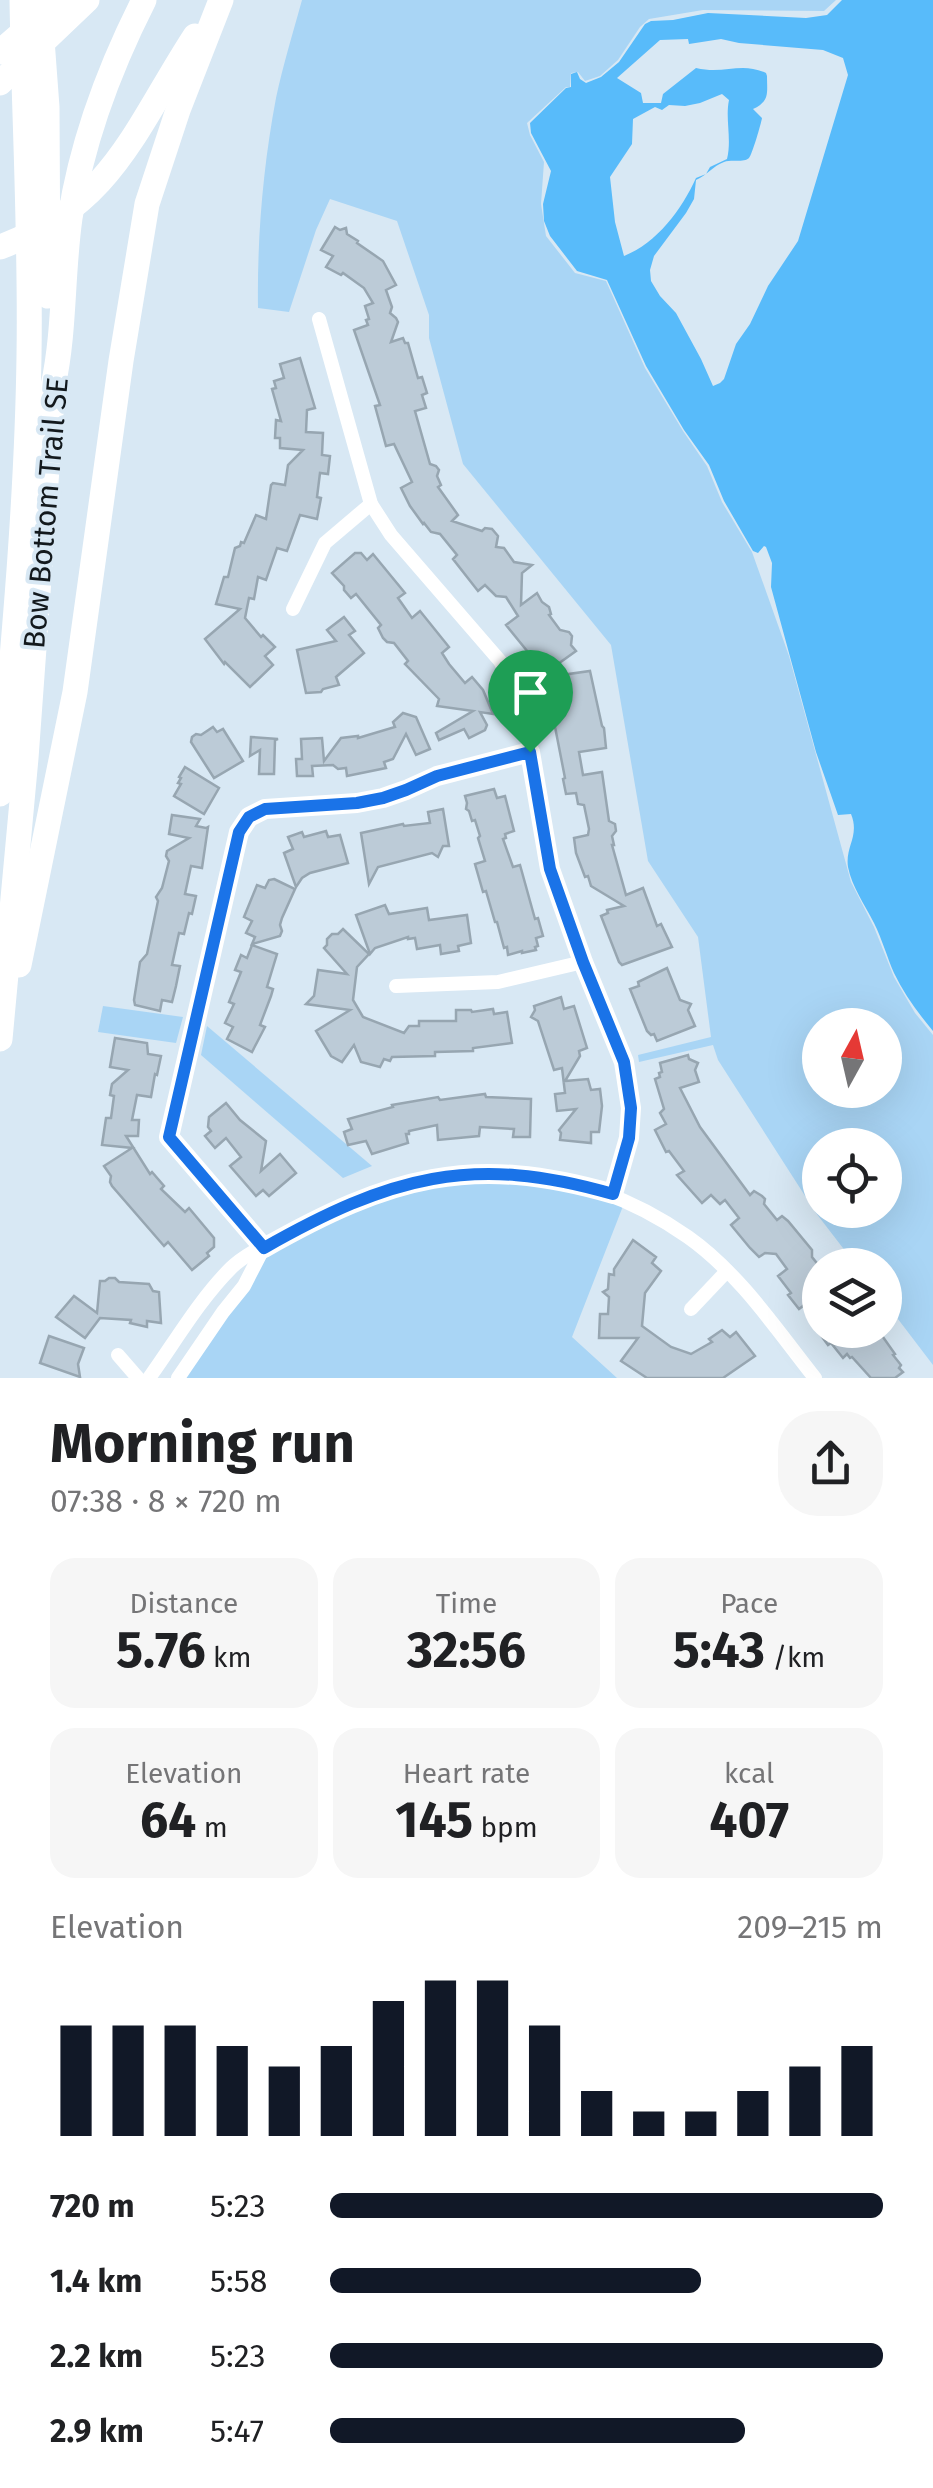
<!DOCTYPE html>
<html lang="en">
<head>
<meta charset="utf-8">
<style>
	:root { --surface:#fff; --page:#f6f6f6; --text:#202124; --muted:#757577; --accent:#111827 }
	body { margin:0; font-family:"Fira Sans",sans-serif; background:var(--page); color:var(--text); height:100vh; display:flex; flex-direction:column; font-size:38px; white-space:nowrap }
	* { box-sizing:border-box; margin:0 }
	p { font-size:32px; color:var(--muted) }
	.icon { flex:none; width:55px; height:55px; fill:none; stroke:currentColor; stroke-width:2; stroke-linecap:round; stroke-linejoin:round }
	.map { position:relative; height:1378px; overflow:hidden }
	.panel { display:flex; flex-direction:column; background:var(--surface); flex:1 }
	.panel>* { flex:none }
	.needle { width:65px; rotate:8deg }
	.fabs { position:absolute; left:802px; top:1008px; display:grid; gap:20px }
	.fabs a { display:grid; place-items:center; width:100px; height:100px; border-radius:50%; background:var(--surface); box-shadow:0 10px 40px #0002; font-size:50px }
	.pin { position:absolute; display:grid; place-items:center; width:85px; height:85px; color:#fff; margin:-102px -42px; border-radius:50% 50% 50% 0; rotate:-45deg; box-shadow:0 0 10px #0007 }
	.pin .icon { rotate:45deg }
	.round { display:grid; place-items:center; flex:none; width:105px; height:105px; border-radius:40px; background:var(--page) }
	.head { display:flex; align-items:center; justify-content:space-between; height:170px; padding:0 50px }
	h1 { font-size:55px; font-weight:700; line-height:75px }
	.metrics { display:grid; grid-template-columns:repeat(3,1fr); gap:15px; height:170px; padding:10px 50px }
	.metrics div { display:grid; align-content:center; border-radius:25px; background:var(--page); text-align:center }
	.metrics b { font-size:50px; font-weight:700 }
	.metrics small { font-size:28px; font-weight:400 }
	.metrics p { font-size:28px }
	.chart { height:280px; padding:20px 50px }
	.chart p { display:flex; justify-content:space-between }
	.chart svg { width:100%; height:180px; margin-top:10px; stroke:var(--accent); stroke-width:6 }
	ul { padding:0 50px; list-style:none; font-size:32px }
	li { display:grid; grid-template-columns:160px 120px 1fr; align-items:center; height:75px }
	li i { height:25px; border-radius:12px; background:var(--accent) }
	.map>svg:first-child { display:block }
	.green { fill:#a9d5f5; fill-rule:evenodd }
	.water { fill:#58bbfa; fill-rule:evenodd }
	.building { fill:#bccbd7; stroke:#97a6b1; stroke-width:2.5 }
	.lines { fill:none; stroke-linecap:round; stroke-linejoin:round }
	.street { stroke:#fff; stroke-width:14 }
	.highway { stroke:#fff; stroke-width:25 }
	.route-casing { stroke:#fff; stroke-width:20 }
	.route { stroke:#1a73e8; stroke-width:12 }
	.labels { text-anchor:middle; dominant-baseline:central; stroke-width:8; stroke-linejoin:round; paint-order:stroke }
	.street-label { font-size:30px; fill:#13191d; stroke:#d8e8f4 }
</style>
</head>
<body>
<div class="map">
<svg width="933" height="1378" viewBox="0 0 933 1378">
	<rect width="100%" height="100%" fill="#d8e8f4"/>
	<g class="green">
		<path d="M302 0H836L824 11 703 10 649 19 640 27 618 60 600 76 585 81 578 72 571 73 570 87H566L527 123 530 135 544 162 541 204 546 236 575 273 606 281 645 368 683 431 707 466 722 502 752 552 789 656 851 882 874 927 894 977 915 1013 933 1035V1365L885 1302V1265H856L816 1213 718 1060 713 1045 639 1062 638 1055 711 1037 698 937 648 861 611 645 463 464 429 338V315L397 221 330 199 316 230 289 312 258 308C257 238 263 167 276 98 283 65 293 33 302 0ZM820 1025H885V1090H820ZM885 1145V1210H820V1145Z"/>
		<path d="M103 1006 183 1017 176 1043 98 1032Z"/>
		<path d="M207 1026 372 1166 343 1178 201 1055Z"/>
		<path d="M518 1174 625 1201 572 1337 617 1378H178L264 1247 374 1193Z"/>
	</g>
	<path class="water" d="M842 0H933V1031C918 1013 904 994 894 973 887 957 882 939 874 923 865 905 852 887 848 867 845 846 860 836 851 814L838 815 816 752 771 587 772 563 766 547 764 546 758 553 753 551 724 501 709 465 684 430 646 366 607 280 577 271 550 236 544 221 543 204 551 171 531 133 530 123 566 88 571 87V74L577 72 580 79 586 83 601 77 619 62 645 24 651 21 673 20 708 13 806 18 827 15ZM688 39 689 44 721 39 739 43 823 50 843 58 848 75 798 241 768 286 750 324 736 344 724 379 720 383 713 386 701 359 676 313 660 296 651 281 650 270 654 256 686 213 694 199 696 180C707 175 713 166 724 162 731 159 744 163 749 158 752 155 761 124 762 118L753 109C770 101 767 93 767 76L766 73C740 61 725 75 696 68L663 94 661 103H643L641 93 617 78 660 40ZM722 94 729 100C725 119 732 139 727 159L710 167 706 174 696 178C682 209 657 243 624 256L615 222 610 177 632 144 633 119 655 107 662 110 669 105 685 106 700 103Z"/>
	<g class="building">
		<path d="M335 227 340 230 346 228 347 234 358 241 357 243 383 261 396 285 386 290 392 307 390 313 396 318 398 322 391 342 403 338 405 343H408L418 378 422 377 427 393 422 395 426 408 415 411 430 464 436 466 439 470 437 476 441 485 438 487 458 515 452 521 482 531 485 528 492 529 498 536 496 547 504 548 514 562 532 565 522 573 521 605 537 593 542 602 549 607 551 614 549 615 560 630 569 632 572 636 571 645 576 651 555 666 552 659 541 668 506 625 518 616 506 597 496 596 485 585 478 591 453 559 457 555 440 534 431 532 424 523 423 524 410 506 401 488 412 482 394 444 386 446 375 406 380 405 354 330 368 325 366 320 369 319 365 306 373 303 364 288 343 273 341 275 326 267 333 256 321 250Z"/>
		<path d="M300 358 315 408 307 410 306 432 323 433 322 455 330 456 328 474 320 473 317 497 321 498 317 519 300 515 287 551 277 548 266 580 258 577 254 599 249 598 245 618 261 637 263 635 275 647 265 656 273 665 250 687 225 662 224 664 205 639 240 609 216 604 224 577H228L235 548 240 546 241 542 244 543 256 515 266 519 271 485 273 483 285 485 288 465 303 450 280 448V438H275L276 420 281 421 272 389 276 388 274 381 284 378 280 364Z"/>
		<path d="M355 553H361L367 560 373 554 405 593 398 598 412 618 420 611 449 647 442 653 449 664 465 683 472 677 483 690 493 714 480 712 487 725 485 730 469 738 464 729 439 740 436 733 473 711 437 706 439 699 405 664 408 661 394 643 387 642 383 638 378 628 381 625 356 594 351 598 344 590V586L332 573Z"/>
		<path d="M344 617 355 631 349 635 364 653 336 677 339 685 323 689 321 692 306 693 297 650 336 641 327 630Z"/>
		<path d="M590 671 602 726 604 728 606 748 579 752 583 775 602 772 609 821 615 824 616 831 612 836 614 845H612L626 895 643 888 657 926 661 924 672 947 622 965 619 962 601 916 608 913 607 910 624 906 591 886 588 876 585 877 576 853 574 838 588 835 589 829 584 805 578 804 576 793 566 794 563 779 565 778 549 696 561 694 559 681 562 675Z"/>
		<path d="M403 713 416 717 430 749 416 755 406 734 393 759 384 762 386 768 347 776 346 768 338 769 333 765 312 766 313 776H297L296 759H302L301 739 322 738 324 761 341 738 358 736V738L395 727 393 722Z"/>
		<path d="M213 727 217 732 223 729 243 761 214 778 191 742 192 737 196 734 201 735Z"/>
		<path d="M251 737 278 739 275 740 274 774H259L260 750 250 756Z"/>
		<path d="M185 767 219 788 204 814 174 796 181 784 178 783 181 778 179 777Z"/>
		<path d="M494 789 497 798 505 796 514 831 505 834 506 838 503 839 513 867 520 865 535 919 538 918 543 936 536 938 538 946 535 947 536 950 522 953V951L508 955 507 947 504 948 497 922H495L486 891 483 892 475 864 485 861 478 838 480 836 475 820 472 821 469 811 466 809 467 803 465 796Z"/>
		<path d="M443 809 449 846H443L438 857 432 853 378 867 369 884 361 833 403 824 404 826 430 823 428 812Z"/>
		<path d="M172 815 200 819 196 826 206 828 208 827 202 868 191 866 185 894 196 896 192 914 189 913 184 934 179 933 172 965 180 966 176 986 172 1002 162 1000 160 1011 135 1005 134 1000 140 962 147 954 158 901 156 897 162 888 169 861 166 856 167 851 189 838 169 834Z"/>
		<path d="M326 831 328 837 340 835 348 863 310 873 302 878 296 887 284 853 293 849 288 837 302 832 304 837Z"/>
		<path d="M274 879 295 889 282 918 280 925 282 931 280 936 252 944 255 937 246 933 252 921 244 917 257 885 265 888 269 880Z"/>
		<path d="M385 905 389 914 427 908 429 920 467 915 471 943 458 946 459 951 441 954 440 945 417 949 415 938 408 939V937L375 948 370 954 356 915Z"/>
		<path d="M343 929 369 954 357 967 353 1000 363 1017 404 1033 409 1026H419V1021H456V1010H471L472 1012 493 1009 494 1014 507 1012 512 1043 473 1048V1051L435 1052V1056L392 1057 390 1061 384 1059 380 1067 361 1062 354 1045 342 1062 331 1056 316 1031 350 1010 306 1004 314 996 318 970 347 974 324 948 327 945V939L332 934H338Z"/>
		<path d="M252 945 277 954 267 987 273 989 271 996 260 1025 265 1027 252 1052 227 1039 233 1027 225 1023 234 1004 229 1002 241 972 235 970 241 955 247 958Z"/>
		<path d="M667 968 680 1000 691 1004 688 1010 695 1026 657 1041 654 1034 651 1035 647 1031 630 989 639 986 638 982Z"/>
		<path d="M561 997 564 1009 574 1006 587 1048 579 1051 580 1056 565 1081 588 1079 591 1090 600 1089 602 1106 599 1132H591V1143L560 1140 561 1133 559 1130 576 1109 557 1111 555 1094 565 1093 562 1068 554 1070 538 1021 531 1017 535 1010 534 1006Z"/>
		<path d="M115 1038 147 1043 148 1054 161 1056 157 1075 155 1074 151 1097 137 1095 132 1120H139L138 1136H126L150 1174 152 1172 164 1186 161 1189 185 1212 189 1208 214 1238V1247L207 1253 209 1256 192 1270 168 1242 164 1246 112 1186 110 1182 111 1176 104 1166 132 1148 102 1145 106 1118H111L114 1096 110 1095 112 1084 128 1070 110 1067Z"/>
		<path d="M688 1055 689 1059 698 1063 695 1070 699 1082 680 1088 700 1127 750 1195 754 1191 762 1196 765 1199 764 1204 777 1220 782 1216 788 1221 812 1250V1257L820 1267V1317L807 1303 799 1309 788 1295 791 1293 778 1276 787 1269 776 1254 765 1253 759 1257 750 1248 731 1225 739 1218 725 1200 720 1204 711 1195 702 1203 677 1175 684 1171 669 1151 666 1152 655 1130 666 1124 660 1113 664 1109 655 1079 660 1077 659 1073 662 1072 660 1063Z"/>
		<path d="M485 1094 486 1097 531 1099 530 1137H513L514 1129 480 1127 479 1136 438 1140 437 1125 409 1131V1134H406L408 1143 372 1154 366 1141 348 1145 344 1132 352 1129 348 1119 393 1107 392 1105 438 1097 440 1100Z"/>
		<path d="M226 1103 240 1120 266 1141 261 1171 280 1154 296 1173 269 1196 263 1190 256 1196 230 1166 241 1157 226 1138 215 1148 205 1136 211 1131 208 1127 209 1117Z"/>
		<path d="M633 1240 656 1257 652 1263 661 1271 645 1293 642 1326 671 1347 691 1354 712 1342 709 1339 722 1330 730 1337 736 1332 755 1356 723 1378H647L621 1361 638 1338H599L600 1314H608L609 1297 603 1292 608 1289 609 1274 614 1275V1269Z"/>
		<path d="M109 1278H115L119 1282 149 1284 153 1291 159 1292 161 1323 147 1321V1327L130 1323 131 1320 100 1318 85 1338 56 1317 74 1296 97 1313 100 1281H105Z"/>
		<path d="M817 1330H878L895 1354 893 1355 901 1365 899 1368 903 1372 895 1378H871L852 1357 850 1358 847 1354 843 1358 831 1343 828 1345Z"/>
		<path d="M49 1336 84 1348 78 1364 80 1377 40 1363Z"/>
	</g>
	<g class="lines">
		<g class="street">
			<path d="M319 319 371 504 391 535 500 661 516 691 530 752 550 869 583 962 624 1062 631 1109 629 1138 613 1194"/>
			<path d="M293 609 325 543 371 504"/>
			<path d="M396 986 498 982 583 962"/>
			<path d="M264 1247 169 1137 239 832 249 817 265 809 357 803 383 798 437 776 530 752"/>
			<path d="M691 1309 727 1271"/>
			<path d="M118 1355 138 1378"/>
			<path d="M149 1378C175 1342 199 1300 231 1268 247 1252 275 1241 295 1230 426 1157 563 1150 688 1237 739 1273 777 1330 815 1378"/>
			<path d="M178 1378 223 1312 244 1286 263 1249"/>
		</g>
		<g class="highway">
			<path d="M39 0 47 107 48 296"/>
			<path d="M0 52 60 0"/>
			<path d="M0 83 87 0"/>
			<path d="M0 247C113 205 135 128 195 36"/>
			<path d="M0 794C13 649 27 502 29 356 31 237 24 119 22 0"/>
			<path d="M19 965 75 692 121 361 147 204 178 110 221 0"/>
			<path d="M0 1039 26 758 53 386C65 331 62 274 70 218 82 140 109 69 144 0"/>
		</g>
	</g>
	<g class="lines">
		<defs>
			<path id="route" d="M530 752 550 869 583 962 624 1062 631 1108 629 1138 613 1194C472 1153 389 1177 264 1248L169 1137 239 832 249 817 265 809 357 803 383 798 406 790 437 776Z"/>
		</defs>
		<use href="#route" class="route-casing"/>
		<use href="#route" class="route"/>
	</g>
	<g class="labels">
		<g class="street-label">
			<text transform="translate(46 513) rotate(-85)">Bow Bottom Trail SE</text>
		</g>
	</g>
</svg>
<div class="fabs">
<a><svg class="needle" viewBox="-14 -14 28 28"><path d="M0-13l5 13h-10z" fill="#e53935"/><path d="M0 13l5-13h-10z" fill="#757577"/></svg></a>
<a><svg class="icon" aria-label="locate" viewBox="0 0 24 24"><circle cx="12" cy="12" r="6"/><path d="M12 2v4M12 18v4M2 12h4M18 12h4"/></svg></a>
<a><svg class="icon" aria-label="layers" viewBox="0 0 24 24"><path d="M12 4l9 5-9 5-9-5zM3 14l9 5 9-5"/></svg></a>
</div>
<div class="pin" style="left:530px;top:752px;background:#1e9e55"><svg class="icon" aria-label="arrive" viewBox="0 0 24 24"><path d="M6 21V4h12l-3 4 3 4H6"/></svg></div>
</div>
<section class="panel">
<div class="head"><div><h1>Morning run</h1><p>07:38 · 8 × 720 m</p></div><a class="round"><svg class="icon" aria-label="share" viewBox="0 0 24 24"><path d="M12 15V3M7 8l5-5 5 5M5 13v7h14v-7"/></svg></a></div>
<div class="metrics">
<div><p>Distance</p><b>5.76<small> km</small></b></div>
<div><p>Time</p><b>32:56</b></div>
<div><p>Pace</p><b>5:43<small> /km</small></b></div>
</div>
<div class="metrics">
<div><p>Elevation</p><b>64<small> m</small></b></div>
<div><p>Heart rate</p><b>145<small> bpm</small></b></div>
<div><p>kcal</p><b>407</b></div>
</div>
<div class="chart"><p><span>Elevation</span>209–215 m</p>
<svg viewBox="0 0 160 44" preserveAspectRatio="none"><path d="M5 44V17M15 44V17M25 44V17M35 44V22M45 44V27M55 44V22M65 44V11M75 44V6M85 44V6M95 44V17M105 44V33M115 44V38M125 44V38M135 44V33M145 44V27M155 44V22"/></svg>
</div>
<ul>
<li><b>720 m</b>5:23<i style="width:100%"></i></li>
<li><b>1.4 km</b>5:58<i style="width:67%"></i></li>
<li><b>2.2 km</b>5:23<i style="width:100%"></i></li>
<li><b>2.9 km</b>5:47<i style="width:75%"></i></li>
</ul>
</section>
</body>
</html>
